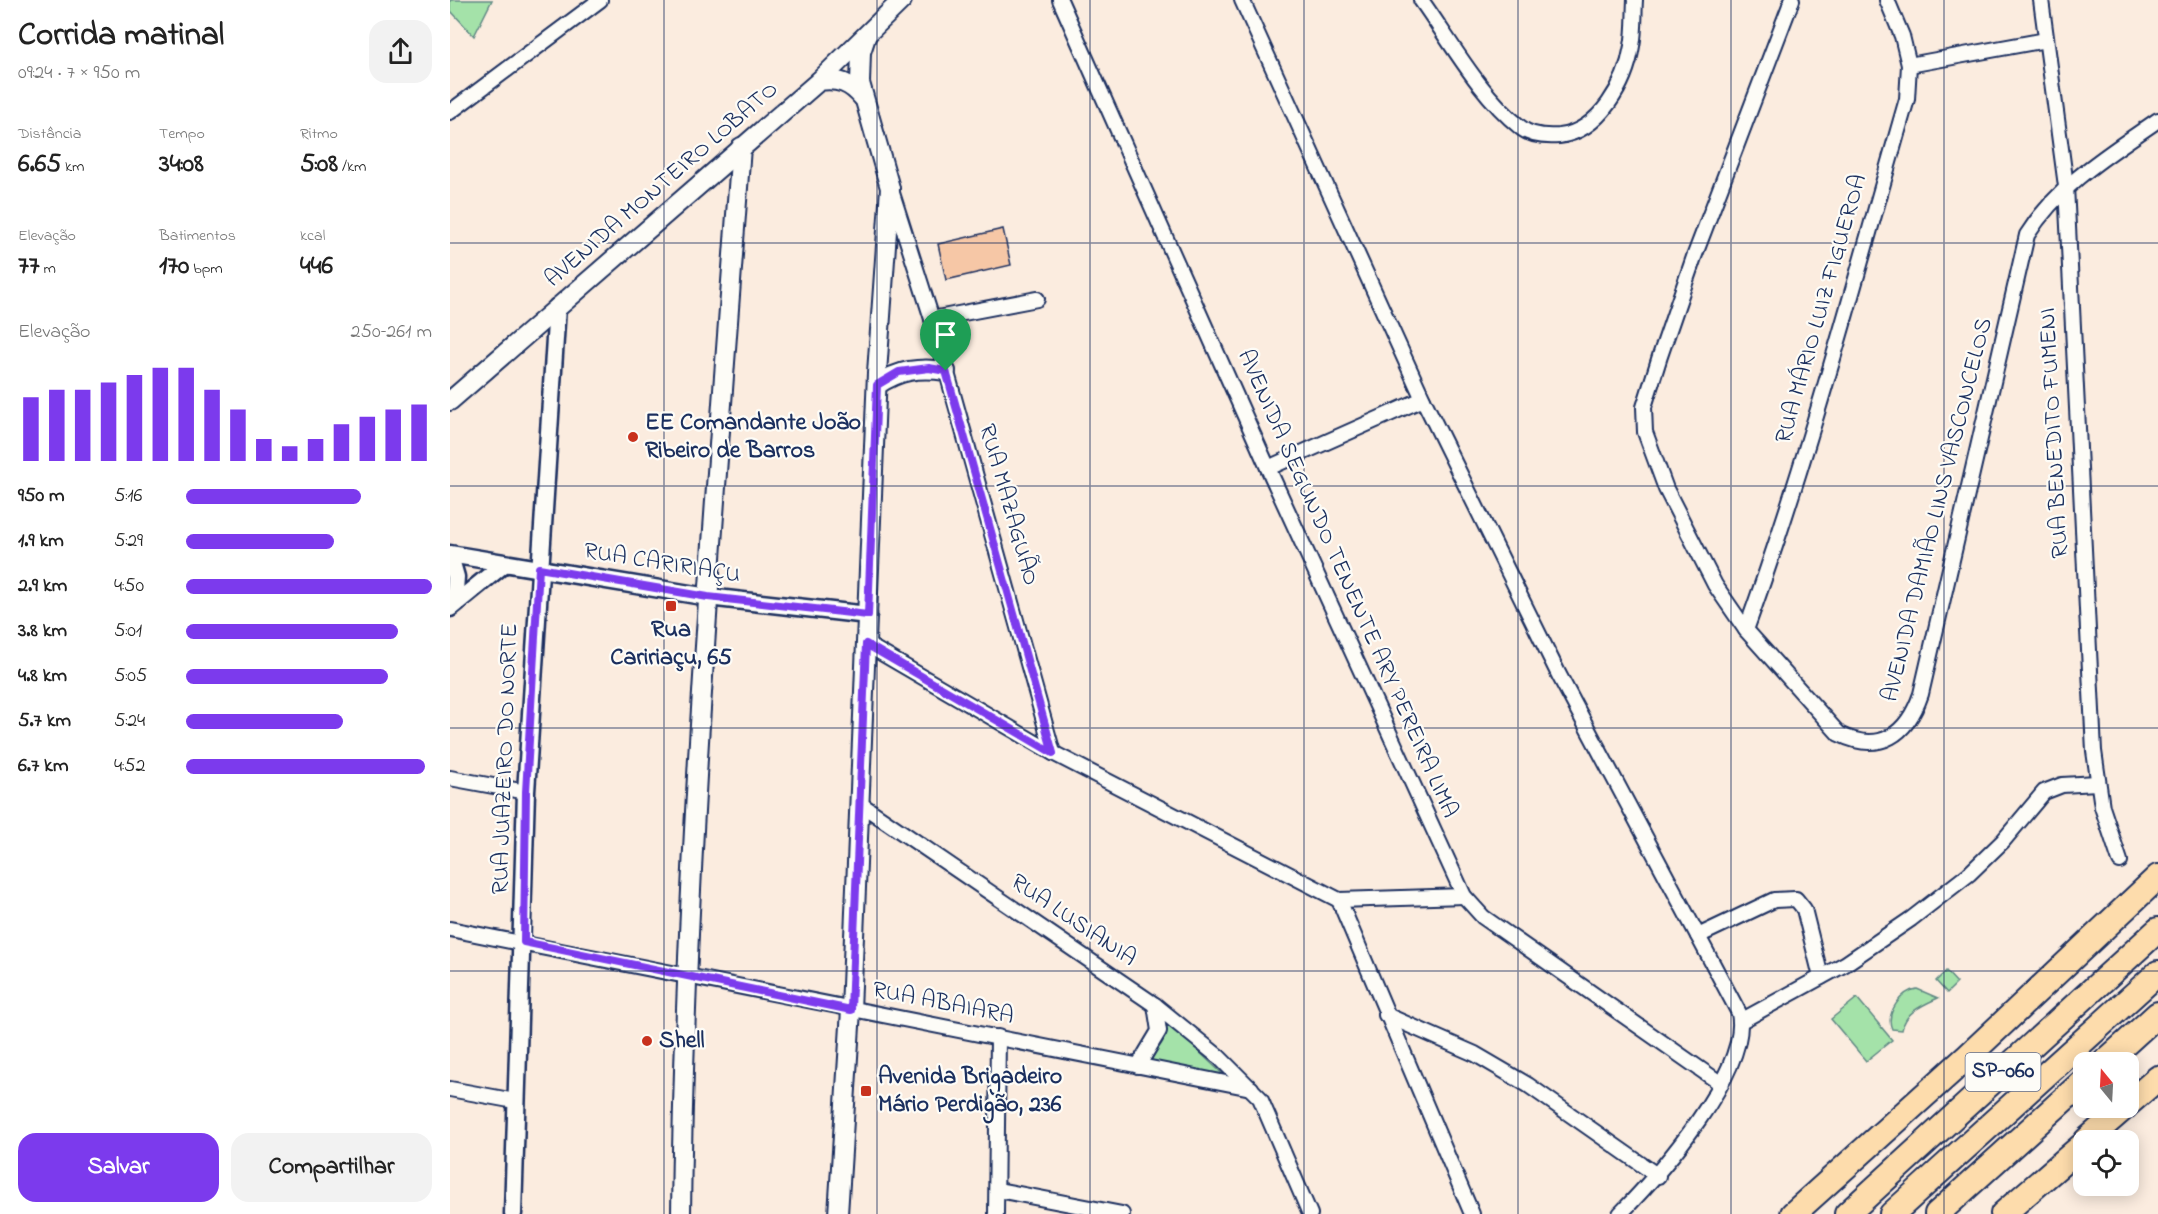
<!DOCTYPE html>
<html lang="pt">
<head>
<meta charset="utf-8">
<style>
	:root { --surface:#fff; --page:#f2f2f2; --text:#222; --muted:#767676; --accent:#7c3aed }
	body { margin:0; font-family:"Indie Flower",sans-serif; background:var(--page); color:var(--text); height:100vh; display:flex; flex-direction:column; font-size:22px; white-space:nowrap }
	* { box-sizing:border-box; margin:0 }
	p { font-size:20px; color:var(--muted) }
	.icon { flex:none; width:33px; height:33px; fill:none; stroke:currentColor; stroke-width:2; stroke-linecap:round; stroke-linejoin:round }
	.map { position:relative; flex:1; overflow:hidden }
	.side { display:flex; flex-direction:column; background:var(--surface); width:450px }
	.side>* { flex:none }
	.needle { width:39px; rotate:342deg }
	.fabs { position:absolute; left:1623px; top:1052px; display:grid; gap:12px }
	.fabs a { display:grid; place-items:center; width:66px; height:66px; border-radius:12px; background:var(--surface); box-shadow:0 3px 15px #0003; font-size:30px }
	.pin { position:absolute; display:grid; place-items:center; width:51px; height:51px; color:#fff; margin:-62px -26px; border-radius:50% 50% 50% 0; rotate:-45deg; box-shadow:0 0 6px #0007 }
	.pin .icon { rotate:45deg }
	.round { display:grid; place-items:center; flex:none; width:63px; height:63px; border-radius:18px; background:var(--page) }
	.summary { display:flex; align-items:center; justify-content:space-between; height:102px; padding:0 18px }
	h1 { font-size:33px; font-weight:700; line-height:45px }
	.stats { display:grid; grid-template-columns:repeat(3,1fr); gap:9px; height:102px; padding:6px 18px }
	.stats div { display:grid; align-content:center }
	.stats b { font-size:26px; font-weight:700 }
	.stats small { font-size:16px; font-weight:400 }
	.stats p { font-size:16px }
	.chart { height:168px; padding:12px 18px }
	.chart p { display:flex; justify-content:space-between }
	.chart svg { width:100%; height:108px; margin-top:6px; stroke:var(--accent); stroke-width:6 }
	.button { display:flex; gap:12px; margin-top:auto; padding:12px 18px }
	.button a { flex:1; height:69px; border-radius:18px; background:var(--accent); color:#fff; font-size:24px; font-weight:700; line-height:69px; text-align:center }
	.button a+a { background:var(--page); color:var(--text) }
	ul { padding:0 18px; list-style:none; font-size:20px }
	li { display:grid; grid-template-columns:96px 72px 1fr; align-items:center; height:45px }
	li i { height:15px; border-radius:8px; background:var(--accent) }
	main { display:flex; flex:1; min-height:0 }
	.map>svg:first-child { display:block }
	.green { fill:#a4e2a9; stroke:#608884; stroke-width:1.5 }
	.building { fill:#f6c7a6; stroke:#1b2f5e; stroke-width:1.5 }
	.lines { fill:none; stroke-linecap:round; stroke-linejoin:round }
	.minor-casing { stroke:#1b2f5e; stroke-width:18 }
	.tertiary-casing { stroke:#1b2f5e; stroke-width:21 }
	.secondary-casing { stroke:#1b2f5e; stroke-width:22 }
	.motorway-casing { stroke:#1b2f5e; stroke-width:28 }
	.minor { stroke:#fdfcf7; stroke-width:14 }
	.tertiary { stroke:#fdfcf7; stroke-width:16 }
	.secondary { stroke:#fdfcf7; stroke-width:18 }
	.motorway { stroke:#fddcac; stroke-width:24 }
	.route-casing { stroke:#fff; stroke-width:12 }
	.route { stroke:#7c3aed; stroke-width:8 }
	.grid { fill:none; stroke:#1b2f5e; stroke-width:1.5; stroke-opacity:0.55 }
	.poi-dot { fill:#c8321e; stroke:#fdfcf7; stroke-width:2 }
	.labels { text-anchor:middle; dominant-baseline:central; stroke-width:4.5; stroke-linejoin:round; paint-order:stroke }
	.shield { fill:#fdfcf7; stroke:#5f6c8c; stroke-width:1.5 }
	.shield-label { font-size:22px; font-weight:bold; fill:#1b2f5e }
	.street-label { font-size:24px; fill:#1b2f5e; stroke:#fdfcf7 }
	.poi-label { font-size:24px; font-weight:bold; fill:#1b2f5e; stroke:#fdfcf7; text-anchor:start }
</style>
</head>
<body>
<main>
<section class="side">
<div class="summary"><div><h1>Corrida matinal</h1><p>09:24 · 7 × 950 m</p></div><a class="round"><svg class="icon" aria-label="share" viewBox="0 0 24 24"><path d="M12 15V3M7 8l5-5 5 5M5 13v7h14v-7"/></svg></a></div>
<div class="stats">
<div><p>Distância</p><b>6.65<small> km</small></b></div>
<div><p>Tempo</p><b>34:08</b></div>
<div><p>Ritmo</p><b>5:08<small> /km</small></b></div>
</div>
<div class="stats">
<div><p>Elevação</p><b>77<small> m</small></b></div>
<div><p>Batimentos</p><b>170<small> bpm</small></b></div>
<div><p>kcal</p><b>446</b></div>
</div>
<div class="chart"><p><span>Elevação</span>250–261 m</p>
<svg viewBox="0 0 160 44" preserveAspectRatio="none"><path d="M5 44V18M15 44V15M25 44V15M35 44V12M45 44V9M55 44V6M65 44V6M75 44V15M85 44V23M95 44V35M105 44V38M115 44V35M125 44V29M135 44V26M145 44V23M155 44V21"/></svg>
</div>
<ul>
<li><b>950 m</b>5:16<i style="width:71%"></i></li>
<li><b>1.9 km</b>5:29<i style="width:60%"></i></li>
<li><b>2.9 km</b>4:50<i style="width:100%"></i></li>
<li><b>3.8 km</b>5:01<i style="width:86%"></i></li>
<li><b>4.8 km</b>5:05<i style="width:82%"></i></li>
<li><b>5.7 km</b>5:24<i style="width:64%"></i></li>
<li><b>6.7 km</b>4:52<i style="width:97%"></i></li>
</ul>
<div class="button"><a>Salvar</a><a>Compartilhar</a></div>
</section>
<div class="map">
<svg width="1708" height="1214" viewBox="0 0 1708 1214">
	<rect width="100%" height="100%" fill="#fbecdf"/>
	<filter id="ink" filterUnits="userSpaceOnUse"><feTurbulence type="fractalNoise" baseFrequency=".0167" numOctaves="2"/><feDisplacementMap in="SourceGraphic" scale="12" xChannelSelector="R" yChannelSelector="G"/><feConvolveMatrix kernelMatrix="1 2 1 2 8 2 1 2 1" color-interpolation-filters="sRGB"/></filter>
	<g filter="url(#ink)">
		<g class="green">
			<path d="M0 0H42L24 36 0 10Z"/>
			<path d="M1496 971 1507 983 1497 993 1486 981Z"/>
			<path d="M1467 989 1488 998C1473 1005 1455 1012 1452 1030L1442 1029C1435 1014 1451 991 1467 989Z"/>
			<path d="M1407 998 1442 1040 1416 1061 1381 1019Z"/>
			<path d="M712 1017 777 1078 692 1062C710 1047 720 1043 712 1017Z"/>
		</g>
		<path class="building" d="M553 229 561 265 496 280 488 244Z"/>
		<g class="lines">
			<defs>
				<g id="minor">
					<path d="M610 0 818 468 1014 896 1033 917 1270 1083"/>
					<path d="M792 0 973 399 1109 675 1289 1013C1301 1071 1208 1175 1170 1214"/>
					<path d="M971 0C1001 42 1029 94 1070 127 1080 136 1095 137 1109 136 1150 131 1176 83 1182 46 1185 31 1184 15 1185 0"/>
					<path d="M1342 0 1244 257 1210 356 1194 407 1195 432 1216 489 1265 585 1296 630 1389 734C1430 754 1457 735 1471 694L1577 235C1609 184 1659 154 1708 120"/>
					<path d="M1591 0 1616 186 1644 751 1652 807 1670 861"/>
					<path d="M1459 65 1596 40"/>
					<path d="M0 112 150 0"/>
					<path d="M442 193 482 319 603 753"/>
					<path d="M482 319 587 299"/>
					<path d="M818 468 973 399"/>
					<path d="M1296 630C1359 456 1406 276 1457 99L1459 65 1452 36 1437 0"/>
					<path d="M416 644 603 753 889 900 1014 896"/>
					<path d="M0 778 76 792"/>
					<path d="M409 803 705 1005 769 1057 810 1098 860 1214"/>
					<path d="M889 900 1022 1214"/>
					<path d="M0 929 801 1088"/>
					<path d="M1248 936 1324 900 1346 899 1354 909 1371 977"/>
					<path d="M936 1015 1025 1054 1078 1085 1208 1176"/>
					<path d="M1291 1021 1395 964 1461 919 1519 874 1553 841 1594 792 1612 785 1647 783"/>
					<path d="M688 1066 709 1031 705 1005"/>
					<path d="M0 1089 65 1101"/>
					<path d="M548 1190 672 1214"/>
					<path d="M546 1214 548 1037"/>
				</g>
				<g id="tertiary">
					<path d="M0 554 258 597 418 615"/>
					<path d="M0 556 6 577 4 604"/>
					<path d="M0 608 54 564"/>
					<path d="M63 1214 76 792 107 307"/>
				</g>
				<g id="secondary">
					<path d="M369 81C388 78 401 83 413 98"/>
					<path d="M427 385C449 370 469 367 496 371"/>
					<path d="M0 401 369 81 452 0"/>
					<path d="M231 1214C235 858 265 502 291 147"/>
					<path d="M388 1214 401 1010 427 373 440 188 410 83 411 52 416 37"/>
				</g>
				<g id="motorway">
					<path d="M1655 1062 1708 1014"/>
					<path d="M1678 1104 1708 1078"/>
					<path d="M1637 1140 1675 1107"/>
					<path d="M1343 1214 1516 1058 1708 877"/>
					<path d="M1397 1214 1708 930"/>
					<path d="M1442 1214 1708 973"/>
					<path d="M1487 1214 1634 1081"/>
					<path d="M1553 1214 1634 1144"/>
				</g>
			</defs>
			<use href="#minor" class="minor-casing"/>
			<use href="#tertiary" class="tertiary-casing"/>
			<use href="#secondary" class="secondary-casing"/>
			<use href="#motorway" class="motorway-casing"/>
			<use href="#minor" class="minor"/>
			<use href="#tertiary" class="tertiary"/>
			<use href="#secondary" class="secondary"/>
			<use href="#motorway" class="motorway"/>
		</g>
	</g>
	<g class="lines" filter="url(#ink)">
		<defs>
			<path id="route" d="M479 368 496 371 603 753 416 644 401 1010 74 942 76 792 89 568 258 597 418 615 427 385 449 372Z"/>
		</defs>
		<use href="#route" class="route-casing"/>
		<use href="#route" class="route"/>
	</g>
	<path class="grid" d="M214 0V1214M427 0V1214M640 0V1214M854 0V1214M1068 0V1214M1281 0V1214M1494 0V1214M0 243H1708M0 486H1708M0 728H1708M0 971H1708"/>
	<g class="poi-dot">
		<circle cx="183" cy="437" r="6"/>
		<rect x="215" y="600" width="12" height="12" rx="3"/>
		<circle cx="197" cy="1041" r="6"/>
		<rect x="410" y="1085" width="12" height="12" rx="3"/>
	</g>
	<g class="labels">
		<rect class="shield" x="1515.5" y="1053" width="75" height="38" rx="4.5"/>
		<g class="shield-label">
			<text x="1553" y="1072">SP-060</text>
		</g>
		<g class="street-label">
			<text transform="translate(212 185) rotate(-41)">AVENIDA MONTEIRO LOBATO</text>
			<text transform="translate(1372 309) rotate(-74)">RUA MÁRIO LUIZ FIGUEROA</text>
			<text transform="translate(1605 433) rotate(-93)">RUA BENEDITO FUMENI</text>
			<text transform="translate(558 505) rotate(74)">RUA MAZAGUÃO</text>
			<text transform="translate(1488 510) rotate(-76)">AVENIDA DAMIÃO LINS VASCONCELOS</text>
			<text transform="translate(212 564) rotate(9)">RUA CARIRIAÇU</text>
			<text transform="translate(897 584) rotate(66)">AVENIDA SEGUNDO TENENTE ARY PEREIRA LIMA</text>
			<text transform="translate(56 759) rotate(-88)">RUA JUAZEIRO DO NORTE</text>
			<text transform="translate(623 921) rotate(34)">RUA LUSIANIA</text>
			<text transform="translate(493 1004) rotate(11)">RUA ABAIARA</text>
		</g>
		<g class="poi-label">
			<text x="195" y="423">EE Comandante João<tspan x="195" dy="28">Ribeiro de Barros</tspan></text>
			<text x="221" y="630" text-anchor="middle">Rua<tspan x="221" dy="28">Caririaçu, 65</tspan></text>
			<text x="209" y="1041">Shell</text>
			<text x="428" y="1077">Avenida Brigadeiro<tspan x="428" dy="28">Mário Perdigão, 236</tspan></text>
		</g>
	</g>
</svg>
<div class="fabs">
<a><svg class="needle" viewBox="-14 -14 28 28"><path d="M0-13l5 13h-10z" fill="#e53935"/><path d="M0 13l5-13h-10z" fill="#767676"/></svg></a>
<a><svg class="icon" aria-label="locate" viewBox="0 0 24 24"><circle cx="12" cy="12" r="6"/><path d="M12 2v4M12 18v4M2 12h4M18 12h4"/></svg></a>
</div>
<div class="pin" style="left:496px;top:371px;background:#1e9e55"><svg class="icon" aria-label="arrive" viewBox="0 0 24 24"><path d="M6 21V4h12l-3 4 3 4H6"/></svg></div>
</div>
</main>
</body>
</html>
